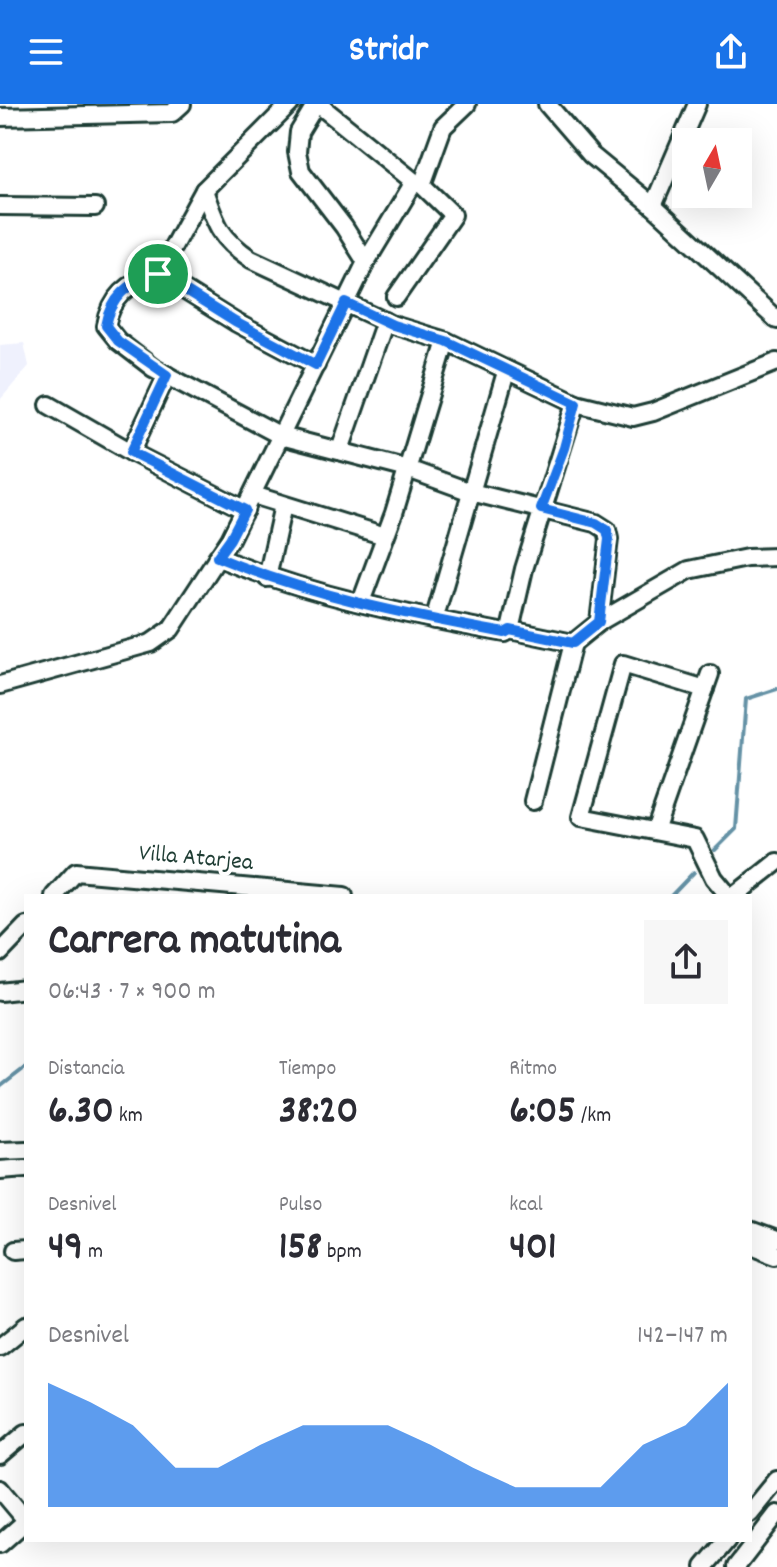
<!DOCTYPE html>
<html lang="es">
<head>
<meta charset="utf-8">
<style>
	:root { --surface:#fff; --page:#f7f7f7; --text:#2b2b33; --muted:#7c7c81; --accent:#1a73e8 }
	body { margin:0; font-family:Dekko,sans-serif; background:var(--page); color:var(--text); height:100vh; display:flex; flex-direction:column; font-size:30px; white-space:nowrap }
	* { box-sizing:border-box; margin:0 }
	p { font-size:26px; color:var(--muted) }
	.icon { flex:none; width:44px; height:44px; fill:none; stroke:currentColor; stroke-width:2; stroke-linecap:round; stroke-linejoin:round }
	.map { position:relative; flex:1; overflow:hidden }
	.details { position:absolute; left:24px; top:790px; width:728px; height:648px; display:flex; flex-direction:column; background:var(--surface); border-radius:0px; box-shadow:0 8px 32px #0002 }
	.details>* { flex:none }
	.needle { width:52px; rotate:9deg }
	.tools { position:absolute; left:672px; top:24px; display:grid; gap:16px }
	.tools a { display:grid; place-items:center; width:80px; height:80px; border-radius:0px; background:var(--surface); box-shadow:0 8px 32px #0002; font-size:40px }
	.pin { position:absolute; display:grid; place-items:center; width:68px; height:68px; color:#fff; margin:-34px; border:4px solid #fff; border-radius:50%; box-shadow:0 2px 8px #0007 }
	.round { display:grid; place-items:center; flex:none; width:84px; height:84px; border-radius:0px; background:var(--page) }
	.head { display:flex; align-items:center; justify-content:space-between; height:136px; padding:0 24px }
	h1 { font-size:44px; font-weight:800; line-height:60px }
	.metrics { display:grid; grid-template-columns:repeat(3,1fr); gap:12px; height:136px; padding:8px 24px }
	.metrics div { display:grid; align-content:center }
	.metrics b { font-size:40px; font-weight:800 }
	.metrics small { font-size:22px; font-weight:400 }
	.metrics p { font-size:22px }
	.chart { height:224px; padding:16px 24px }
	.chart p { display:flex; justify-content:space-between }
	.chart svg { width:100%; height:144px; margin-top:8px; fill:var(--accent); opacity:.7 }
	header { display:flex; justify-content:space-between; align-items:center; height:104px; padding:0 24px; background:var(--accent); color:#fff; font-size:36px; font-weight:800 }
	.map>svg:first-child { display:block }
	.built { fill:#eff1fd }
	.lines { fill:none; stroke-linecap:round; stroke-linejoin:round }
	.stream { stroke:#6592a6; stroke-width:4 }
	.minor-casing { stroke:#1f3d34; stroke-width:22 }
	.minor { stroke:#fff; stroke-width:16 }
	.route-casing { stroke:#fff; stroke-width:16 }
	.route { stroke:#1a73e8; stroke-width:10 }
	.labels { text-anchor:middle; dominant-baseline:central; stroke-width:8; stroke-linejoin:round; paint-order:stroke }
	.street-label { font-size:24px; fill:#1f3d34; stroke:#fff }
</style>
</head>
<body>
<header><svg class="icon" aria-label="menu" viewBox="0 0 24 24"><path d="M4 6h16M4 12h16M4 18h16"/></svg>Stridr<svg class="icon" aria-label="share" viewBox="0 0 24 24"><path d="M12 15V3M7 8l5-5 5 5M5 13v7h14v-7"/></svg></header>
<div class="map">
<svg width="777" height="1463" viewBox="0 0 777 1463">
	<rect width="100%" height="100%" fill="#fff"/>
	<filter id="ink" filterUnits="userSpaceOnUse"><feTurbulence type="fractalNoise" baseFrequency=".0125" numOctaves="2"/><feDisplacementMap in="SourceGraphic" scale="16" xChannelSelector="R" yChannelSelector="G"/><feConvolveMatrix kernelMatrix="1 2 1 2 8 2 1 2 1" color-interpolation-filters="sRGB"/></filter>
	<g filter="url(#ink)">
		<path class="built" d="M24 239 29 262 0 296V241Z"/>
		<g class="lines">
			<g class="stream">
				<path d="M715 746 736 725 746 595 777 585"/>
				<path d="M671 792 694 768"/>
				<path d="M0 983 26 963"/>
			</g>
			<defs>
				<g id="minor">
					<path d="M290 0 204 86 158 170C130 177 111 193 106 222L118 237 153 264 281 332 408 365 471 388 596 419 607 426 609 435 599 518 573 539 533 697"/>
					<path d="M316 0 299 28 297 48 301 67 344 123 366 158"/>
					<path d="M547 0 591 51 653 102 777 216"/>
					<path d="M0 13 172 9 182 0"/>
					<path d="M204 86C216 121 220 134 251 155L393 221 446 237 576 299 633 313 653 308 777 258"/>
					<path d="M0 102 95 103"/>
					<path d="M653 102 697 0"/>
					<path d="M158 170 235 218 316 261"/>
					<path d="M396 193 453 111 422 81 443 23 467 0"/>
					<path d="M167 271 131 348 245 406"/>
					<path d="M49 301 131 348"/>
					<path d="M340 346 385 217"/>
					<path d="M253 391 385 432"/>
					<path d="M217 453C308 491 407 511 505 529L510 526 573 539"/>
					<path d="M267 474 283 401"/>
					<path d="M361 498 394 409 446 237"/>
					<path d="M434 516 506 268"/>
					<path d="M599 518 689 466 747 454 777 453"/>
					<path d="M510 526 524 465 576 299"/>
					<path d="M0 581 151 539 171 525 230 435 366 158 410 85 412 76 318 0"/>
					<path d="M705 585 623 560 581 713 695 735 714 774 729 792"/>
					<path d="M655 727 710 570"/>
					<path d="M54 792 76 768 344 792"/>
					<path d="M734 792 777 758"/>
					<path d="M0 849 26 822"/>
					<path d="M0 888 26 885"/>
					<path d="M0 1047 26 1046"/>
					<path d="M0 1066 26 1064"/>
					<path d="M750 1126 777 1136"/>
					<path d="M750 1141 777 1151"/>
					<path d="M13 1147 26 1146"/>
					<path d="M0 1243 26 1222"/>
					<path d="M0 1351 26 1329"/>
					<path d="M0 1385 26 1416"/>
					<path d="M750 1409 777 1376"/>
					<path d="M0 1440 26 1417"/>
					<path d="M704 1463 727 1436"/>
					<path d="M736 1463 777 1410"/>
				</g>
			</defs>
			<use href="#minor" class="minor-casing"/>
			<use href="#minor" class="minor"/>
		</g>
	</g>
	<g class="lines" filter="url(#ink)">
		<defs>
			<path id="route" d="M158 170 235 218 316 261 346 199 393 221 446 237 576 299 564 344 541 405 596 419 607 426 609 435 599 518 573 539 510 526 505 529C407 511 308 491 217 453L230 435 245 406 131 348 167 271 118 237 106 222C111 193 130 177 158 170Z"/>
		</defs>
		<use href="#route" class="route-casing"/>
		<use href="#route" class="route"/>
	</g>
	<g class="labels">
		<g class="street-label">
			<text transform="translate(196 755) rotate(5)">Villa Atarjea</text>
		</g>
	</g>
</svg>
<div class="tools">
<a><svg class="needle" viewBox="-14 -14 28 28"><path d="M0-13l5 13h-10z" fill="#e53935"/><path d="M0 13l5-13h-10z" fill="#7c7c81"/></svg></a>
</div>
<div class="pin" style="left:158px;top:170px;background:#1e9e55"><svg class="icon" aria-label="arrive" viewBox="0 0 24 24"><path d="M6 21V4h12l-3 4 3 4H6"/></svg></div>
<section class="details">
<div class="head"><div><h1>Carrera matutina</h1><p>06:43 · 7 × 900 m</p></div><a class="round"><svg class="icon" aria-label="share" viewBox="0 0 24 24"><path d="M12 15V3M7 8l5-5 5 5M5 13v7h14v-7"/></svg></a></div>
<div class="metrics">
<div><p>Distancia</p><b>6.30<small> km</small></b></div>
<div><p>Tiempo</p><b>38:20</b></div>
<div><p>Ritmo</p><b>6:05<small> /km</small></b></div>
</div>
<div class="metrics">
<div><p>Desnivel</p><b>49<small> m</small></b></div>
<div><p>Pulso</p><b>158<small> bpm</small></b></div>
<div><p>kcal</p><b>401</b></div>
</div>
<div class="chart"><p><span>Desnivel</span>142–147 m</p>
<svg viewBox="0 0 160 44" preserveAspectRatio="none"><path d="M0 44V6L10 12L20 19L30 32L40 32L50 25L60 19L70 19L80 19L90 25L100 32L110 38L120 38L130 38L140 25L150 19L160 6V44z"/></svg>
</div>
</section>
</div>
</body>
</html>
